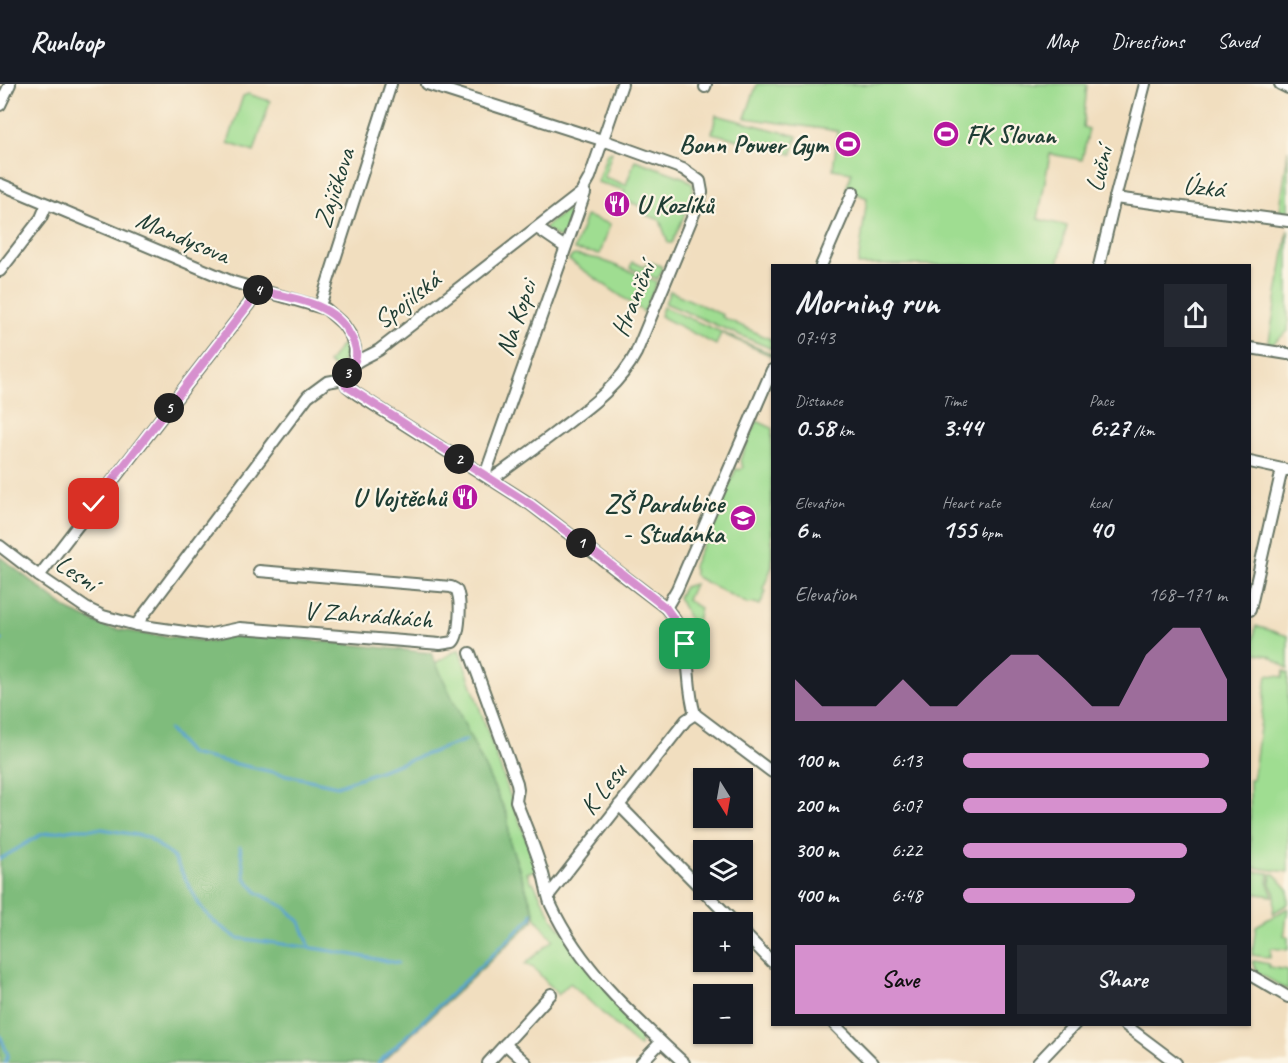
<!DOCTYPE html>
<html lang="en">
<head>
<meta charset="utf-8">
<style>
	:root { --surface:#171b24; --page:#242831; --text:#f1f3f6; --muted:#9ea1a6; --line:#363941; --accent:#d690ce }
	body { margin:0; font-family:Caveat,sans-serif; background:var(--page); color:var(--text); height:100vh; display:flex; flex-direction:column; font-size:22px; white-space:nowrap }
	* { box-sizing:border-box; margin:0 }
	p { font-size:20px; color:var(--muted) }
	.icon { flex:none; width:33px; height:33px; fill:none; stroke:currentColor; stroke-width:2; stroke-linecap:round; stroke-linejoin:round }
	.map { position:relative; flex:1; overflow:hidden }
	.side { position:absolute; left:771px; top:180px; width:480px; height:762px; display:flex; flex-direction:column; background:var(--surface); border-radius:0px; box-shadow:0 2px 4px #0004 }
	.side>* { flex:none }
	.needle { width:39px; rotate:169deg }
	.controls { position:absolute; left:693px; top:684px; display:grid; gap:12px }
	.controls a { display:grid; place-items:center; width:60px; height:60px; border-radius:0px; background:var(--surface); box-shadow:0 2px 4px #0004; font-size:30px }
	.pin { position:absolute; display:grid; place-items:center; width:51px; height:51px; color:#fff; margin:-26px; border-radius:12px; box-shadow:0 3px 9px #0006 }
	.km { position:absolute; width:30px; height:30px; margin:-15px; border-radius:50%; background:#222; color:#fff; font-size:16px; line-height:30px; text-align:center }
	.round { display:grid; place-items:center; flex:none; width:63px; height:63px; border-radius:0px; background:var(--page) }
	.head { display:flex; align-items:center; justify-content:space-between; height:102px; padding:0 24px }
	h1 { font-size:33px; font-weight:700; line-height:45px }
	.stats { display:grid; grid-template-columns:repeat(3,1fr); gap:9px; height:102px; padding:6px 24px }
	.stats div { display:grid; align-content:center }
	.stats b { font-size:26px; font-weight:700 }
	.stats small { font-size:16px; font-weight:400 }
	.stats p { font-size:16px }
	.chart { height:168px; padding:12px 24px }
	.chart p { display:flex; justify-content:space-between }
	.chart svg { width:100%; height:108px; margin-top:6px; fill:var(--accent); opacity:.7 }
	.action { display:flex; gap:12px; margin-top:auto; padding:12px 24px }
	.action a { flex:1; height:69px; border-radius:0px; background:var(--accent); color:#111; font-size:24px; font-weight:700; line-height:69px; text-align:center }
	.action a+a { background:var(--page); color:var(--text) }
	ul { padding:0 24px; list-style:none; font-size:20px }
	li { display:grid; grid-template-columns:96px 72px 1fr; align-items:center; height:45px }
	li i { height:15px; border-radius:8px; background:var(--accent) }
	header { display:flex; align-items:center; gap:36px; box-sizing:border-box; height:84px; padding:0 30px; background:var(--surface); border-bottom:2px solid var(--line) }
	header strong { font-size:28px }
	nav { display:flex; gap:33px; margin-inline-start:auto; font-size:21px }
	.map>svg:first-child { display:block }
	.green { fill:#9fdd91; stroke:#5f8d62; stroke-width:1.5 }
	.forest { fill:#7fbc7b; stroke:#4f7c58; stroke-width:1.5 }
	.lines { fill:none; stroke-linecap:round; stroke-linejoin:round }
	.stream { stroke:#59a3d1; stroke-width:3 }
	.minor-casing { stroke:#687565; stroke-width:14 }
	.minor { stroke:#fff; stroke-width:10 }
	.route-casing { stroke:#fff; stroke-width:12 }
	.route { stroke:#d690ce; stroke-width:8 }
	.labels { text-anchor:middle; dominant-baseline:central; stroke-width:4.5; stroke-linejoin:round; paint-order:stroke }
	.poi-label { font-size:26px; font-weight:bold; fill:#1f3d34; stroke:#fcf5e5; text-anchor:end }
	.street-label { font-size:26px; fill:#1f3d34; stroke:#fcf5e5 }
</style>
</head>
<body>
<header>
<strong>Runloop</strong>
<nav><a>Map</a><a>Directions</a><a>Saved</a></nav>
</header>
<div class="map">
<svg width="1288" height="979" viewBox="0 0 1288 979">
	<rect width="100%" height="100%" fill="#fcf5e5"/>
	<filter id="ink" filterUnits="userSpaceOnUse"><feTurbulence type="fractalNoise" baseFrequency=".0167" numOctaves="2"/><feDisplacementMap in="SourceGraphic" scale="12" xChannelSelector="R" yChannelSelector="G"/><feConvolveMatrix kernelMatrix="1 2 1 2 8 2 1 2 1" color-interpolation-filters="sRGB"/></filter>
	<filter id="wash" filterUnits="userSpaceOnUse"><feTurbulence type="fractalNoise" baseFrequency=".008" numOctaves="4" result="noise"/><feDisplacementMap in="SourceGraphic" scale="24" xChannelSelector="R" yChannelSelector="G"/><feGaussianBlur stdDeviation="1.35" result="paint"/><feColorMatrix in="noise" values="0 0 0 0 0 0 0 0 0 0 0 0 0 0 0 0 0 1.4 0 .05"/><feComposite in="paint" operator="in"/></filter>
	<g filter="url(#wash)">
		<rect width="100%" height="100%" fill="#f1debf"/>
		<g class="green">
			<path d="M757 0H1087L1083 43 1089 45 1082 76 1050 70 1038 135 1067 142 1058 181H858L867 114 846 105 852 88 833 85 838 47 745 34Z"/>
			<path d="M248 10 270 17 254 68 228 59 243 12Z"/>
			<path d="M716 31 797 52 792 70 712 49Z"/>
			<path d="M1288 66V134L1279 133Z"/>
			<path d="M612 68 604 93 626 101 635 76 685 94 693 101V112L672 159H668L660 136 646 131 648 125 622 115 625 106 597 98 607 69Z"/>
			<path d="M573 121 574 123 563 153 560 154 546 146 545 143Z"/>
			<path d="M586 132 610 140 600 170 574 166Z"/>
			<path d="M1288 146V247L1269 263H1268Z"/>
			<path d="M575 171 599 175 657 198 644 228 569 176 572 172Z"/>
			<path d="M648 177 661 182 662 185 658 195 630 184 632 178 645 183Z"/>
			<path d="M670 207 723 231 722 233 772 256V265L665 219Z"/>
			<path d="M663 223 772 270V272L721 249 716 261 660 232Z"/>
			<path d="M346 256C349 267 344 278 336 285L328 279Z"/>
			<path d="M757 337 772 344V482L763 505 766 507 760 521 755 519 748 520 698 494 695 492 693 482 736 385 740 386 743 383 740 376Z"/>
			<path d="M694 500 687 516 700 524 696 542 691 538 678 513 684 503Z"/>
			<path d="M1256 542 1288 552V585L1270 572 1251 568Z"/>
			<path d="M459 565 512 717 538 785 527 789 531 798H533L553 835 638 941 635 945 641 951 640 962H638L570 899 558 911 534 884 525 880 553 856 537 836 510 759 507 731 435 579Z"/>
			<path d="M1284 587 1288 589V788L1250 783V696H1253L1267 591 1283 593Z"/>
			<path d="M1250 787 1269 789 1268 800 1273 812 1250 809Z"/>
			<path d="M1271 790H1274L1288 805V820L1273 829 1275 810 1270 800Z"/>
			<path d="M1288 824 1284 852 1288 853V866L1271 864 1270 874 1252 871 1256 842Z"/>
			<path d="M1254 877 1269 880V883L1288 886V906L1258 889 1252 878Z"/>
		</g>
		<path class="forest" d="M0 473 70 527 109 544 147 550 213 558 234 549H246L431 569 507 731 510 759 534 828 533 837 381 979H0Z"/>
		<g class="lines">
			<g class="stream">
				<path d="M0 556H2"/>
				<path d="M169 646 190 670 337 702 466 656"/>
				<path d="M240 763 245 794 258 809 285 823 300 838 310 863"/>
				<path d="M0 775 42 750 74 745H102L148 753 174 774 200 822 213 837 237 854 320 865 398 879"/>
				<path d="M0 951 8 971 5 979"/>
				<path d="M378 979 531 834 532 829"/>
			</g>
		</g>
	</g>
	<g filter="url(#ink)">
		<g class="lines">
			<defs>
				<g id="minor">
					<path d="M427 0 608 58 683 85 700 97 702 108 700 115 636 269C618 304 586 325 556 348 535 364 513 380 492 395"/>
					<path d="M1280 0 1288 4"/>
					<path d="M705 3 706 0"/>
					<path d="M0 21 10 0"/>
					<path d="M0 100 233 198 326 225 343 240 351 252 355 264 354 279"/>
					<path d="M1115 114 1288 137"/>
					<path d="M537 144 565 163"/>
					<path d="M821 182 853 108"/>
					<path d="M1099 182 1115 114 1145 0"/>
					<path d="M0 187 41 134 47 120"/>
					<path d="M320 222 391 0"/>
					<path d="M1250 264 1288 270"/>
					<path d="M344 295 347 302 357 310 530 420 666 524C696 557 683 592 695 630L772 688"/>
					<path d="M344 295C350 277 364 275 379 266L581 109 590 93 622 0"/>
					<path d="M1250 378 1287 386"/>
					<path d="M485 391 585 109"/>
					<path d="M0 462 39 492 86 524 103 532 136 541 206 551 240 544 440 560 453 558C460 551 461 520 458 510 457 505 455 505 451 503L259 487"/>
					<path d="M39 492 249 220 256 206"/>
					<path d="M666 524 677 505 772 286"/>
					<path d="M1250 526 1282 385"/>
					<path d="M136 541 308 312 327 298 344 295"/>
					<path d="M470 569 517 699 518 705 516 717C525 741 536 765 543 790 546 800 547 812 551 821 580 884 634 933 684 979"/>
					<path d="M619 721 734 838"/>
					<path d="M549 811 686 636 695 630"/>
					<path d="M742 847 772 878"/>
					<path d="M1250 891 1288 913"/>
					<path d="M834 940 873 979"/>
					<path d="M1124 940 1176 979"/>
					<path d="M505 960 526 979"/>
					<path d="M488 979 551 910"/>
					<path d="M641 979 661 958"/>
					<path d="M1038 979 1075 940"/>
				</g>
			</defs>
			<use href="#minor" class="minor-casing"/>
			<use href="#minor" class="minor"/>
		</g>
	</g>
	<g class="lines" filter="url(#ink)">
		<defs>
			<path id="route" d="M94 420 249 220 256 206C289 214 333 217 350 251 354 257 357 265 356 273 354 285 339 290 346 302L530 420 607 478 666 524 680 543 685 560"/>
		</defs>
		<use href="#route" class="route-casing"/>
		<use href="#route" class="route"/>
	</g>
	<defs>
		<symbol id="stadium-disc" viewBox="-11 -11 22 22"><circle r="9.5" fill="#b5179e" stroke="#fcf5e5"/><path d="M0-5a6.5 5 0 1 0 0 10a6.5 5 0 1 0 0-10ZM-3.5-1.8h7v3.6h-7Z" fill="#fff"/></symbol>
		<symbol id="restaurant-disc" viewBox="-11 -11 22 22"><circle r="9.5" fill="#b5179e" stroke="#fcf5e5"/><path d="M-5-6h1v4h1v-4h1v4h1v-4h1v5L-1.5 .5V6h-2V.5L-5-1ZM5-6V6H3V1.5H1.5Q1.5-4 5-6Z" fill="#fff"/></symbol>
		<symbol id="school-disc" viewBox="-11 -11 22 22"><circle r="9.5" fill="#b5179e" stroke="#fcf5e5"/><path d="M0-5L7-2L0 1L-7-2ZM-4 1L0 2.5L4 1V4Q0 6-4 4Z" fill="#fff"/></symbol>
	</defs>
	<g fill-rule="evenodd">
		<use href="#stadium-disc" x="931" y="35" width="30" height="30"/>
		<use href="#stadium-disc" x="833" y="45" width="30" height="30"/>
		<use href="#restaurant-disc" x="602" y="105" width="30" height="30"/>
		<use href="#restaurant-disc" x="450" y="398" width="30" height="30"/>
		<use href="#school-disc" x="728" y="419" width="30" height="30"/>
	</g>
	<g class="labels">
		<g class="poi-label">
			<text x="966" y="50" text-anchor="start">FK Slovan</text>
			<text x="828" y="60">Bonn Power Gym</text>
			<text x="636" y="120" text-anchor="start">U Kozlíků</text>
			<text x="446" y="413">U Vojtěchů</text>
			<text x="724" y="419">ZŠ Pardubice<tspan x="724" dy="30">- Studánka</tspan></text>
		</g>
		<g class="street-label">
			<text transform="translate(1099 85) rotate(-76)">Luční</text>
			<text transform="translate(1204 103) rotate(7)">Úzká</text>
			<text transform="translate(334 104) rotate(-72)">Zajíčkova</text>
			<text transform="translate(183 153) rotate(23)">Mandysova</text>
			<text transform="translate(633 215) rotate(-68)">Hraniční</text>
			<text transform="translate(407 216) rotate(-38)">Spojilská</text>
			<text transform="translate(516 234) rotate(-71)">Na Kopci</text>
			<text transform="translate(77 489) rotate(34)">Lesní</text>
			<text transform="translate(368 531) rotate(4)">V Zahrádkách</text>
			<text transform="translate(603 705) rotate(-52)">K Lesu</text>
		</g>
	</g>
</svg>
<div class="controls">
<a><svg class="needle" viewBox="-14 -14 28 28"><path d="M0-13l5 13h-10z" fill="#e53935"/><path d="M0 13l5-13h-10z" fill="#9ea1a6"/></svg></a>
<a><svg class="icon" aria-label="layers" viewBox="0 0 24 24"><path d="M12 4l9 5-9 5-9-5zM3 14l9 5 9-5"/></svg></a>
<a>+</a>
<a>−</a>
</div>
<div class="pin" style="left:685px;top:560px;background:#1e9e55"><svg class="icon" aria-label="arrive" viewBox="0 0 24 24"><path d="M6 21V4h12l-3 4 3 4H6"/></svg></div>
<div class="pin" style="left:94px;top:420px;background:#d93025"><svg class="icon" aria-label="check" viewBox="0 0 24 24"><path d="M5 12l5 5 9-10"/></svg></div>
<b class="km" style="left:581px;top:459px">1</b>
<b class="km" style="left:459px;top:375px">2</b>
<b class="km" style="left:347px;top:289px">3</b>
<b class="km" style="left:258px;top:206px">4</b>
<b class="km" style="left:169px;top:324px">5</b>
<section class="side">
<div class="head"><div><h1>Morning run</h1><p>07:43</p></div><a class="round"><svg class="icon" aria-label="share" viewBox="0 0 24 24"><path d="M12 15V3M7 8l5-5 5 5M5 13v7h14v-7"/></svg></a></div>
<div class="stats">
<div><p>Distance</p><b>0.58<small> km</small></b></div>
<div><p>Time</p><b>3:44</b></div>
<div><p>Pace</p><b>6:27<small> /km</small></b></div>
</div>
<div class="stats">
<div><p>Elevation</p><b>6<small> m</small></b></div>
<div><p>Heart rate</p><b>155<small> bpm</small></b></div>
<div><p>kcal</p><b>40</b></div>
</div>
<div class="chart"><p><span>Elevation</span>168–171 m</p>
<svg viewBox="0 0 160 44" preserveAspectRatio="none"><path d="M0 44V27L10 38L20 38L30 38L40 27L50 38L60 38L70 27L80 17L90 17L100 27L110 38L120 38L130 17L140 6L150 6L160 27V44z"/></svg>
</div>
<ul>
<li><b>100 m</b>6:13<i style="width:93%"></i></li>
<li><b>200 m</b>6:07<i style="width:100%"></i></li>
<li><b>300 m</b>6:22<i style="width:85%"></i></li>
<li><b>400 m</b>6:48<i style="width:65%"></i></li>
</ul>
<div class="action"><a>Save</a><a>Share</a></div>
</section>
</div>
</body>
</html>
